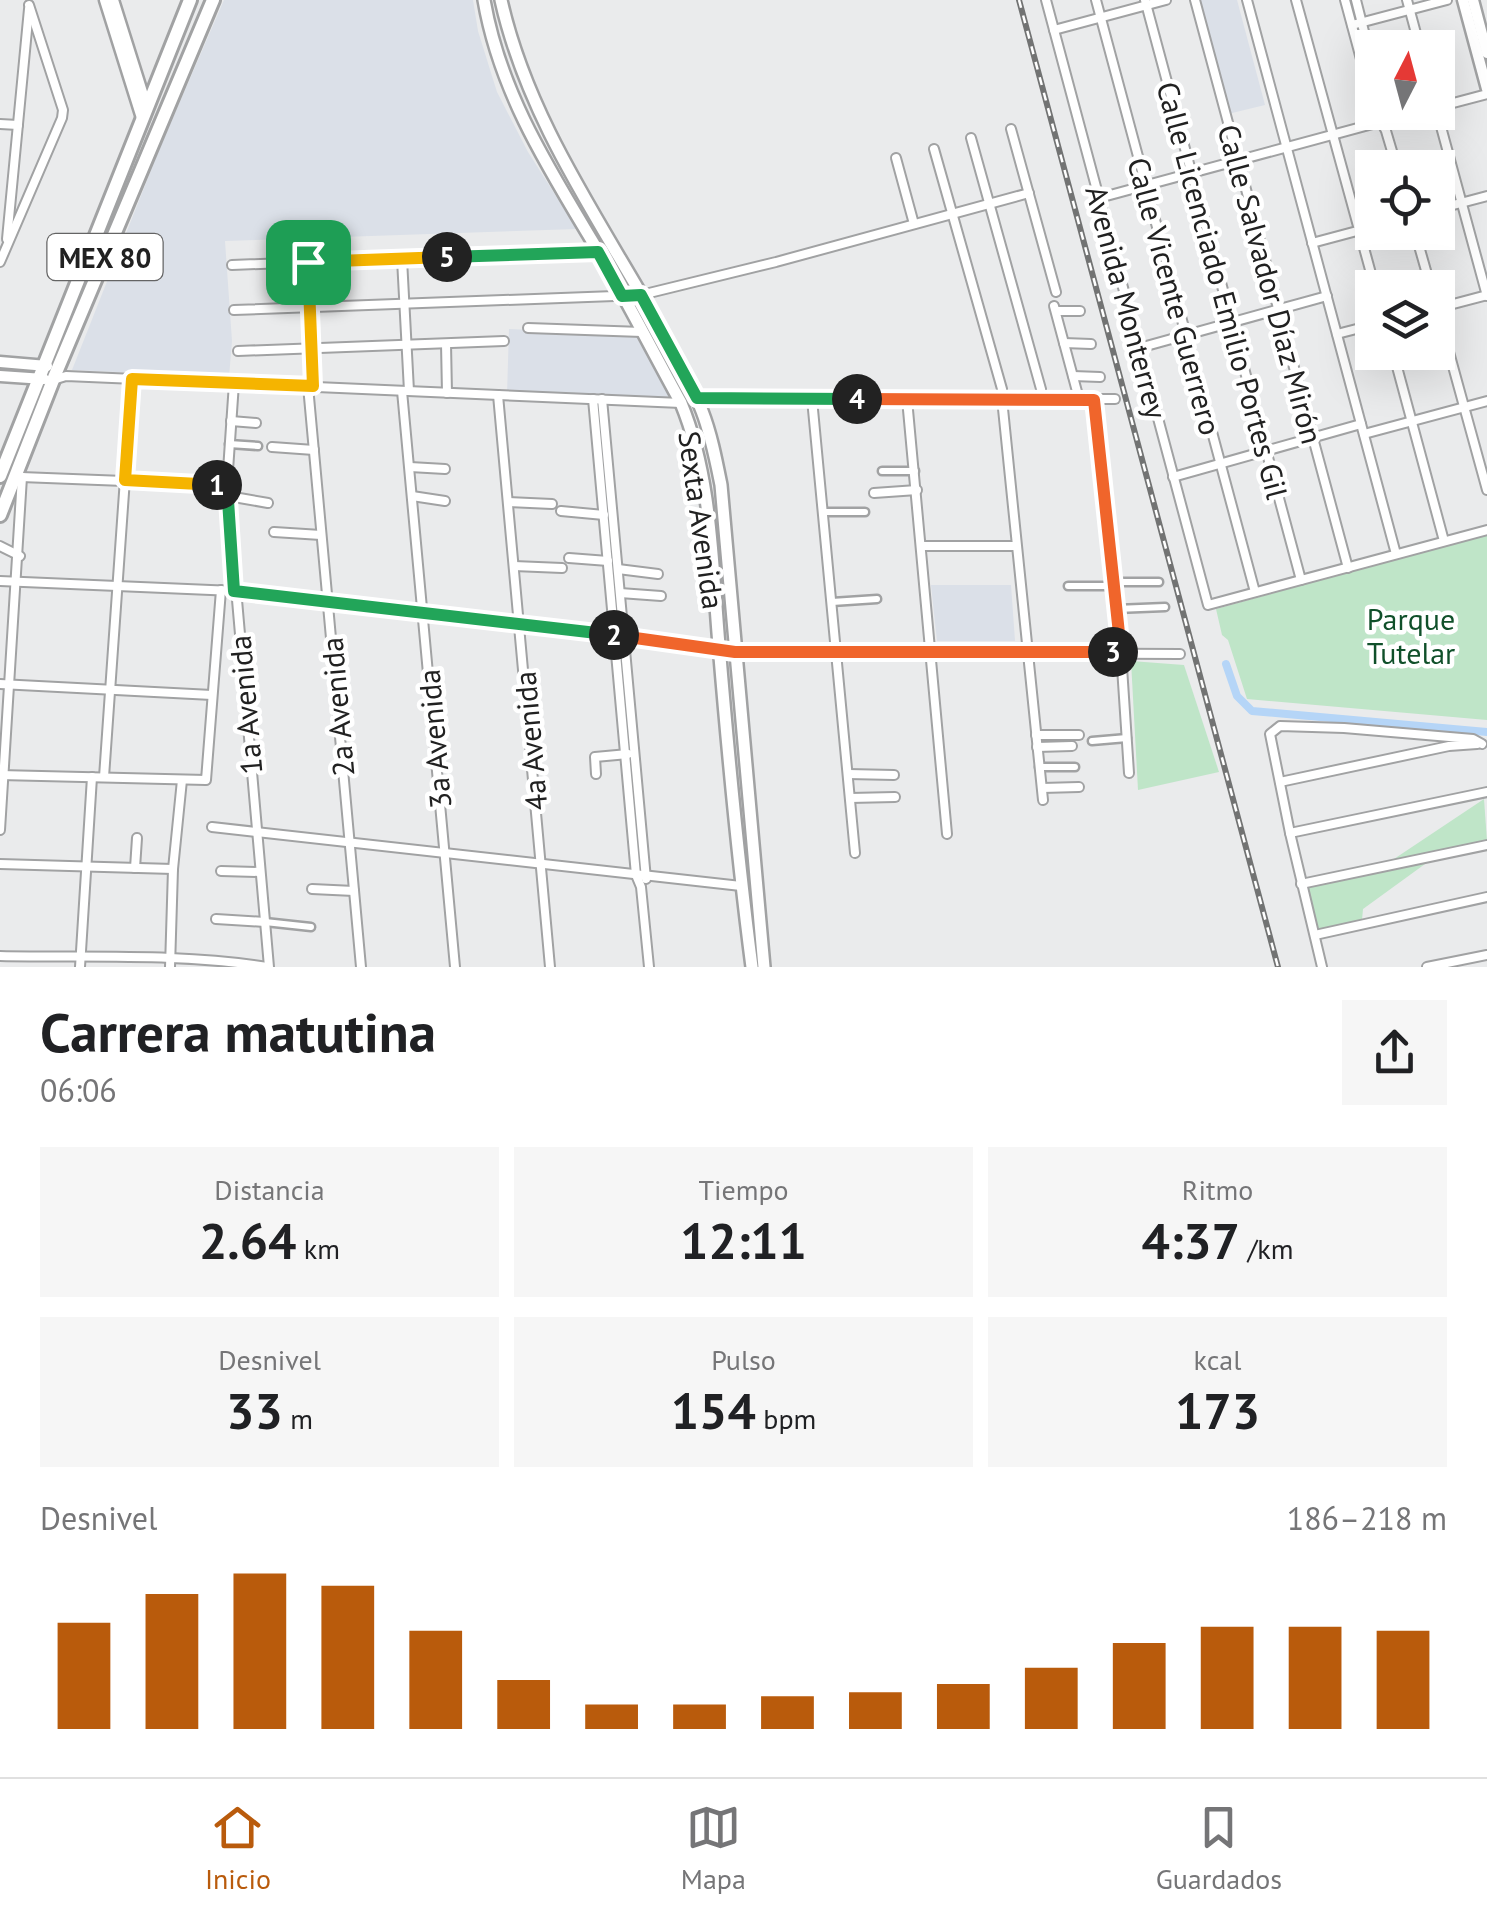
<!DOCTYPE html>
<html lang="es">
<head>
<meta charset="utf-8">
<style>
	:root { --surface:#fff; --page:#f6f6f6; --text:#202124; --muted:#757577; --line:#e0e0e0; --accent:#b95b0c }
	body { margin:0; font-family:"PT Sans",sans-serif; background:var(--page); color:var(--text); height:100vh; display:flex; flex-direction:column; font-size:38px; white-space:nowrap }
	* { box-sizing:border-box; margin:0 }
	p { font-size:32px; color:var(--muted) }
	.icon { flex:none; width:55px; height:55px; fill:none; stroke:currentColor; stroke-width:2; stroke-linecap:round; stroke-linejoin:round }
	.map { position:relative; height:967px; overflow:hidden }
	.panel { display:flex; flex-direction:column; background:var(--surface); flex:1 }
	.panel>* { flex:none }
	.needle { width:65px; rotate:6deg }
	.tools { position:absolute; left:1355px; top:30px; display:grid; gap:20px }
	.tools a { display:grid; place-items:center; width:100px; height:100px; border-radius:0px; background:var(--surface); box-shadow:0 10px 40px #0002; font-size:50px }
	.pin { position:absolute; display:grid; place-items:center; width:85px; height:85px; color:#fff; margin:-42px; border-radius:20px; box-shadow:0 5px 15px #0006 }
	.km { position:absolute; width:50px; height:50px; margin:-25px; border-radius:50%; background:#222; color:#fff; font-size:28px; line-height:50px; text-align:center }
	.round { display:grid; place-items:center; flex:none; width:105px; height:105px; border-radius:0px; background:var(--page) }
	.headline { display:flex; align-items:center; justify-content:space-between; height:170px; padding:0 40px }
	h1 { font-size:55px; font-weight:700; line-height:75px }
	.stats { display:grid; grid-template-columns:repeat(3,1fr); gap:15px; height:170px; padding:10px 40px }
	.stats div { display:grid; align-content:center; border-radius:0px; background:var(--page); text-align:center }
	.stats b { font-size:50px; font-weight:700 }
	.stats small { font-size:28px; font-weight:400 }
	.stats p { font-size:28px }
	.chart { height:280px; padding:20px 40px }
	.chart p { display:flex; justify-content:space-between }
	.chart svg { width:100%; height:180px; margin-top:10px; stroke:var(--accent); stroke-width:6 }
	.dock { display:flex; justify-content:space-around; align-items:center; height:140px; border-top:2px solid var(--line); background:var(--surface); font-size:28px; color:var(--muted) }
	.dock a { display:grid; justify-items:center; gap:5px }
	.dock .on { color:var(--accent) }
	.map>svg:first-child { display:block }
	.built { fill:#dbe0e8 }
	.green { fill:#bfe5c8 }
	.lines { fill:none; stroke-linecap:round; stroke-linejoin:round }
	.canal { stroke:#b5d5f7; stroke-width:8 }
	.pedestrian-casing { stroke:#a1a2a3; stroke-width:11 }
	.minor-casing { stroke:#a1a2a3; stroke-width:12 }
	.tertiary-casing { stroke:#a1a2a3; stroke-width:15 }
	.secondary-casing { stroke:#a1a2a3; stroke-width:16 }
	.primary-casing { stroke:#a1a2a3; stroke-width:18 }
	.pedestrian { stroke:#fff; stroke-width:6 }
	.minor { stroke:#fff; stroke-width:8 }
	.tertiary { stroke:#fff; stroke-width:10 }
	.secondary { stroke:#fff; stroke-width:11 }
	.primary { stroke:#fff; stroke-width:12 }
	.rail-casing { stroke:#727373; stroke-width:6 }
	.rail { stroke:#fff; stroke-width:2.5; stroke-dasharray:8; stroke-linecap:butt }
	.split-1-casing { stroke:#fff; stroke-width:20 }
	.split-2-casing { stroke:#fff; stroke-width:20 }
	.split-3-casing { stroke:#fff; stroke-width:20 }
	.split-4-casing { stroke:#fff; stroke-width:20 }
	.split-5-casing { stroke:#fff; stroke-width:20 }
	.split-6-casing { stroke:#fff; stroke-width:20 }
	.split-1 { stroke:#f5b400; stroke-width:12 }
	.split-2 { stroke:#22a559; stroke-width:12 }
	.split-3 { stroke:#f0652b; stroke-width:12 }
	.split-4 { stroke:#f0652b; stroke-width:12 }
	.split-5 { stroke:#22a559; stroke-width:12 }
	.split-6 { stroke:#f5b400; stroke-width:12 }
	.labels { text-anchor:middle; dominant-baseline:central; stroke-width:9; stroke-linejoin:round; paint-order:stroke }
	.shield { fill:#fff; stroke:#646464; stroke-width:2.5 }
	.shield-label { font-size:28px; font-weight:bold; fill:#212121 }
	.street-label { font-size:30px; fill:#212121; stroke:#fff }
	.park-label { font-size:30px; fill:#10502a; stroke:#fff }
</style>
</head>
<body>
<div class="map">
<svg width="1487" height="967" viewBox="0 0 1487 967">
	<rect width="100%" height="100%" fill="#eaebec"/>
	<g class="built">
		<path d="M224 0H473L478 31 497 92 528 152 577 229 225 241 232 341 229 377 72 370 159 150Z"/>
		<path d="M1198 0H1237L1265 105 1228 114Z"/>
		<path d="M509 329 644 335 681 403 507 395Z"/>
		<path d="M931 585H1011L1015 641H937Z"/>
	</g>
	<g class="green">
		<path d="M1487 534V720L1247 699 1228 640 1222 635 1216 609Z"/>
		<path d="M1131 661 1184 665 1219 772 1138 790Z"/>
		<path d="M1484 799 1487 841 1391 861Z"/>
		<path d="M1436 856 1363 909 1362 920 1318 931 1308 886Z"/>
	</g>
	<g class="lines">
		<path class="canal" d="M1226 664 1237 696 1252 711 1487 732"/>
		<defs>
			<g id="pedestrian">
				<path d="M229 444 258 446"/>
				<path d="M882 471H915"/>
				<path d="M823 512H865"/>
				<path d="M1113 582H1159"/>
				<path d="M1068 586H1114"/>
				<path d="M832 602 877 599"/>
				<path d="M1116 609 1165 607"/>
				<path d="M1092 741 1127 738"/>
				<path d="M1039 767H1075"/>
				<path d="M265 922 311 927"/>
			</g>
			<g id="minor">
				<path d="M1046 0 1208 605 1487 530"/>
				<path d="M1096 0 1255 592"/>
				<path d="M1145 0 1301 580"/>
				<path d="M1195 0 1348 568"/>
				<path d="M1247 0 1396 554"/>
				<path d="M1296 0 1375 288"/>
				<path d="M1345 0 1372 100"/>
				<path d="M1356 0 1372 63"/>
				<path d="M1407 0 1420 48"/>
				<path d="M1352 25 1447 0"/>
				<path d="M1054 30 1166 0"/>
				<path d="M1438 107 1487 94"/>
				<path d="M1376 112 1386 131 1397 168"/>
				<path d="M1437 112 1487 296"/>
				<path d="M0 124 18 125"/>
				<path d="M1011 129 1056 292"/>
				<path d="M971 138 1041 389"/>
				<path d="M934 149 1002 389"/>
				<path d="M896 158 914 224"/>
				<path d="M1099 198 1417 112"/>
				<path d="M1438 209 1487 196"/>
				<path d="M1415 232 1431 288"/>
				<path d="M7 239 29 9"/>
				<path d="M1312 243 1372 227"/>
				<path d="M402 259 409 391"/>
				<path d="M0 262 62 118 63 110 29 5"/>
				<path d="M308 262 313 387"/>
				<path d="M232 265 598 251"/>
				<path d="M1054 306 1079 399"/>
				<path d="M1438 308 1487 295"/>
				<path d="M234 310 641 295 776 262 1029 193"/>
				<path d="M1056 311H1080"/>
				<path d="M1438 312 1487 490"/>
				<path d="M528 328 642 332"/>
				<path d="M1337 334 1372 325"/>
				<path d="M1064 343 1091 344"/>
				<path d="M446 344 447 393"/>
				<path d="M1139 348 1327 296"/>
				<path d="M238 351 504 341"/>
				<path d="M1393 352 1444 541"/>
				<path d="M1073 376 1100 377"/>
				<path d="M53 380 66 376 681 403"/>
				<path d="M234 383 227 485 269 967"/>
				<path d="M308 386 361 967"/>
				<path d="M402 391 455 967"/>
				<path d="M498 395 550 967"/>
				<path d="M593 399 636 875 641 887 649 967"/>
				<path d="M602 399 646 879"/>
				<path d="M697 399H1115"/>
				<path d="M812 399 855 853"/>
				<path d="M907 399 947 834"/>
				<path d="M1002 399 1043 800"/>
				<path d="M1094 399 1121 652 1129 773"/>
				<path d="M231 421 256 423"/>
				<path d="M1364 434 1487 401"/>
				<path d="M272 447 314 450"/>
				<path d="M410 467 445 469"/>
				<path d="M21 477 227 485"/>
				<path d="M1173 477 1361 424"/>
				<path d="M874 493 917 490"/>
				<path d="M228 496 268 503"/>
				<path d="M412 496 445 501"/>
				<path d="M508 502 552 504"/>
				<path d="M561 511 604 515"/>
				<path d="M274 532 321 535"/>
				<path d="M0 546 20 556"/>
				<path d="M922 546H1016"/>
				<path d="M569 558 608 561"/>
				<path d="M514 566 562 568"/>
				<path d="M618 569 658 574"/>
				<path d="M0 581 234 591 735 652 1180 654"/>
				<path d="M620 593 661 596"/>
				<path d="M0 684 212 695"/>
				<path d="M1036 735H1079"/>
				<path d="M1037 747 1072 746"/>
				<path d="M596 774 595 757 628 754"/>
				<path d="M848 774 894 775"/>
				<path d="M0 775 206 780 221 590"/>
				<path d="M104 777 132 379"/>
				<path d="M1280 782 1449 746 1477 744"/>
				<path d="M1042 788 1079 787"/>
				<path d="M850 798 895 797"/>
				<path d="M212 827 741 886"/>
				<path d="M0 830 22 477"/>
				<path d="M1290 833 1487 792"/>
				<path d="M0 864 173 869"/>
				<path d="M135 868 137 838"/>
				<path d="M221 871 260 872"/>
				<path d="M1301 884 1487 845"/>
				<path d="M312 889 354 891"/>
				<path d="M216 919 265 922"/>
				<path d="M1315 935 1487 897"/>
				<path d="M0 956C87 958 181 953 267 967"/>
				<path d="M80 967 92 777"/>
				<path d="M170 967 173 869 182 780"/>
				<path d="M1322 967 1290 833 1270 734 1280 726 1344 728 1473 739 1482 744"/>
				<path d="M1427 967 1487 955"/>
			</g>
			<g id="tertiary">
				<path d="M105 0 142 118"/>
				<path d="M113 0 147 108"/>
				<path d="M1463 0 1487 89"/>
				<path d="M1473 0 1487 53"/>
				<path d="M0 362 47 366"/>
				<path d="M0 376 44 379"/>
			</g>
			<g id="secondary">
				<path d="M484 0C500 93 549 169 597 249 626 299 653 352 681 403 712 478 712 565 719 645 728 753 738 860 752 967"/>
				<path d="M501 0C527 116 595 213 653 315 670 347 689 377 702 411 711 434 716 460 721 485L764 967"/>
			</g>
			<g id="primary">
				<path d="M0 476 190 0"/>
				<path d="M0 515 55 375 213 0"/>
			</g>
		</defs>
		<use href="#pedestrian" class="pedestrian-casing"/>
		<use href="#minor" class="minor-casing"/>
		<use href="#tertiary" class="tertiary-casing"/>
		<use href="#secondary" class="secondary-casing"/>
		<use href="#primary" class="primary-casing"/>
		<use href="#pedestrian" class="pedestrian"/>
		<use href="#minor" class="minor"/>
		<use href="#tertiary" class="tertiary"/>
		<use href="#secondary" class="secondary"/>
		<use href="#primary" class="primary"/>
		<defs>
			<path id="rail" d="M1019 0 1278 967"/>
		</defs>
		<use href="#rail" class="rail-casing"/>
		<use href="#rail" class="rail"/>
	</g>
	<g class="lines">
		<defs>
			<path id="split-1" d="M217 485 125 480 132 379 313 386 308 262"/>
			<path id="split-2" d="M217 485H227L234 591 614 635"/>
			<path id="split-3" d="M614 635 735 652H1113"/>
			<path id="split-4" d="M857 399 1094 400 1121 652H1113"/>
			<path id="split-5" d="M447 257 598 252 622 296 641 295 697 398 857 399"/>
			<path id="split-6" d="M308 262 447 257"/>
		</defs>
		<use href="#split-1" class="split-1-casing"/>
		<use href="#split-2" class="split-2-casing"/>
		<use href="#split-3" class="split-3-casing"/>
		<use href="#split-4" class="split-4-casing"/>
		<use href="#split-5" class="split-5-casing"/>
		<use href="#split-6" class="split-6-casing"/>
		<use href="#split-1" class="split-1"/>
		<use href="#split-2" class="split-2"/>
		<use href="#split-3" class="split-3"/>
		<use href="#split-4" class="split-4"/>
		<use href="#split-5" class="split-5"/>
		<use href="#split-6" class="split-6"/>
	</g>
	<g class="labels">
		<rect class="shield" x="47.5" y="234" width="115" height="46" rx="8"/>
		<g class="shield-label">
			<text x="105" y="257">MEX 80</text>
		</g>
		<g class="street-label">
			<text transform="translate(1271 284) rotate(75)">Calle Salvador Díaz Mirón</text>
			<text transform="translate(1223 290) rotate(75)">Calle Licenciado Emilio Portes Gil</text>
			<text transform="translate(1175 296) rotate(75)">Calle Vicente Guerrero</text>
			<text transform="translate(1127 302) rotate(75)">Avenida Monterrey</text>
			<text transform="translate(702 520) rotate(82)">Sexta Avenida</text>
			<text transform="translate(245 705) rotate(-95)">1a Avenida</text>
			<text transform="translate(337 707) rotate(-95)">2a Avenida</text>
			<text transform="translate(434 739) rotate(-95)">3a Avenida</text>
			<text transform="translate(530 741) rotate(-95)">4a Avenida</text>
		</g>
		<g class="park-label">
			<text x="1411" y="618">Parque<tspan x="1411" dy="34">Tutelar</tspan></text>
		</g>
	</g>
</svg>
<div class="tools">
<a><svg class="needle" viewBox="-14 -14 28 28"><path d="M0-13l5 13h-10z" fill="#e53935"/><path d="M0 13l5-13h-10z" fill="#757577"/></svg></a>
<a><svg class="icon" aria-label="locate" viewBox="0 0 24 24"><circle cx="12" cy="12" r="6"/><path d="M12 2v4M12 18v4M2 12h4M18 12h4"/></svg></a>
<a><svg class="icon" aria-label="layers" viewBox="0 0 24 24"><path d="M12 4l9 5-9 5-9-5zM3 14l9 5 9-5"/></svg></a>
</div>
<div class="pin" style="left:308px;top:262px;background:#1e9e55"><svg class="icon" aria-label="arrive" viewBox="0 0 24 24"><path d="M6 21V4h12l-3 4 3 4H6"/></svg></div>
<b class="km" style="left:217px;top:485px">1</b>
<b class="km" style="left:614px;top:635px">2</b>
<b class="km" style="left:1113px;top:652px">3</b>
<b class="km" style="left:857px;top:399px">4</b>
<b class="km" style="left:447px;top:257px">5</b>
</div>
<section class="panel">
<div class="headline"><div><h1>Carrera matutina</h1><p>06:06</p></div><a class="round"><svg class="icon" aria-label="share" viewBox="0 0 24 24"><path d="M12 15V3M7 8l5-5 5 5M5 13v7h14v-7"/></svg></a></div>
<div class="stats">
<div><p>Distancia</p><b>2.64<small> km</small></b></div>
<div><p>Tiempo</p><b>12:11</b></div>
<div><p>Ritmo</p><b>4:37<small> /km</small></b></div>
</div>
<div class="stats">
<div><p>Desnivel</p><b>33<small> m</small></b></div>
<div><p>Pulso</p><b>154<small> bpm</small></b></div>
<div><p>kcal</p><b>173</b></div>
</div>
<div class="chart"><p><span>Desnivel</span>186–218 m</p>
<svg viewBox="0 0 160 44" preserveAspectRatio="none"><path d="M5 44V18M15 44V11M25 44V6M35 44V9M45 44V20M55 44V32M65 44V38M75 44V38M85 44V36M95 44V35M105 44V33M115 44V29M125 44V23M135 44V19M145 44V19M155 44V20"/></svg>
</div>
</section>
<nav class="dock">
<a class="on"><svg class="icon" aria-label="home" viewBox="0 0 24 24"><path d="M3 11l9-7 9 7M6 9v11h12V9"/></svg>Inicio</a>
<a><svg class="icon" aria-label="map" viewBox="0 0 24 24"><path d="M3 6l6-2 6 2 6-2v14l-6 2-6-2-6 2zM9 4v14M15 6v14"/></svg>Mapa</a>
<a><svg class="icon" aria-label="saved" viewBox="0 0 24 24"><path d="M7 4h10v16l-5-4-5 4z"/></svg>Guardados</a>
</nav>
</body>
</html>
